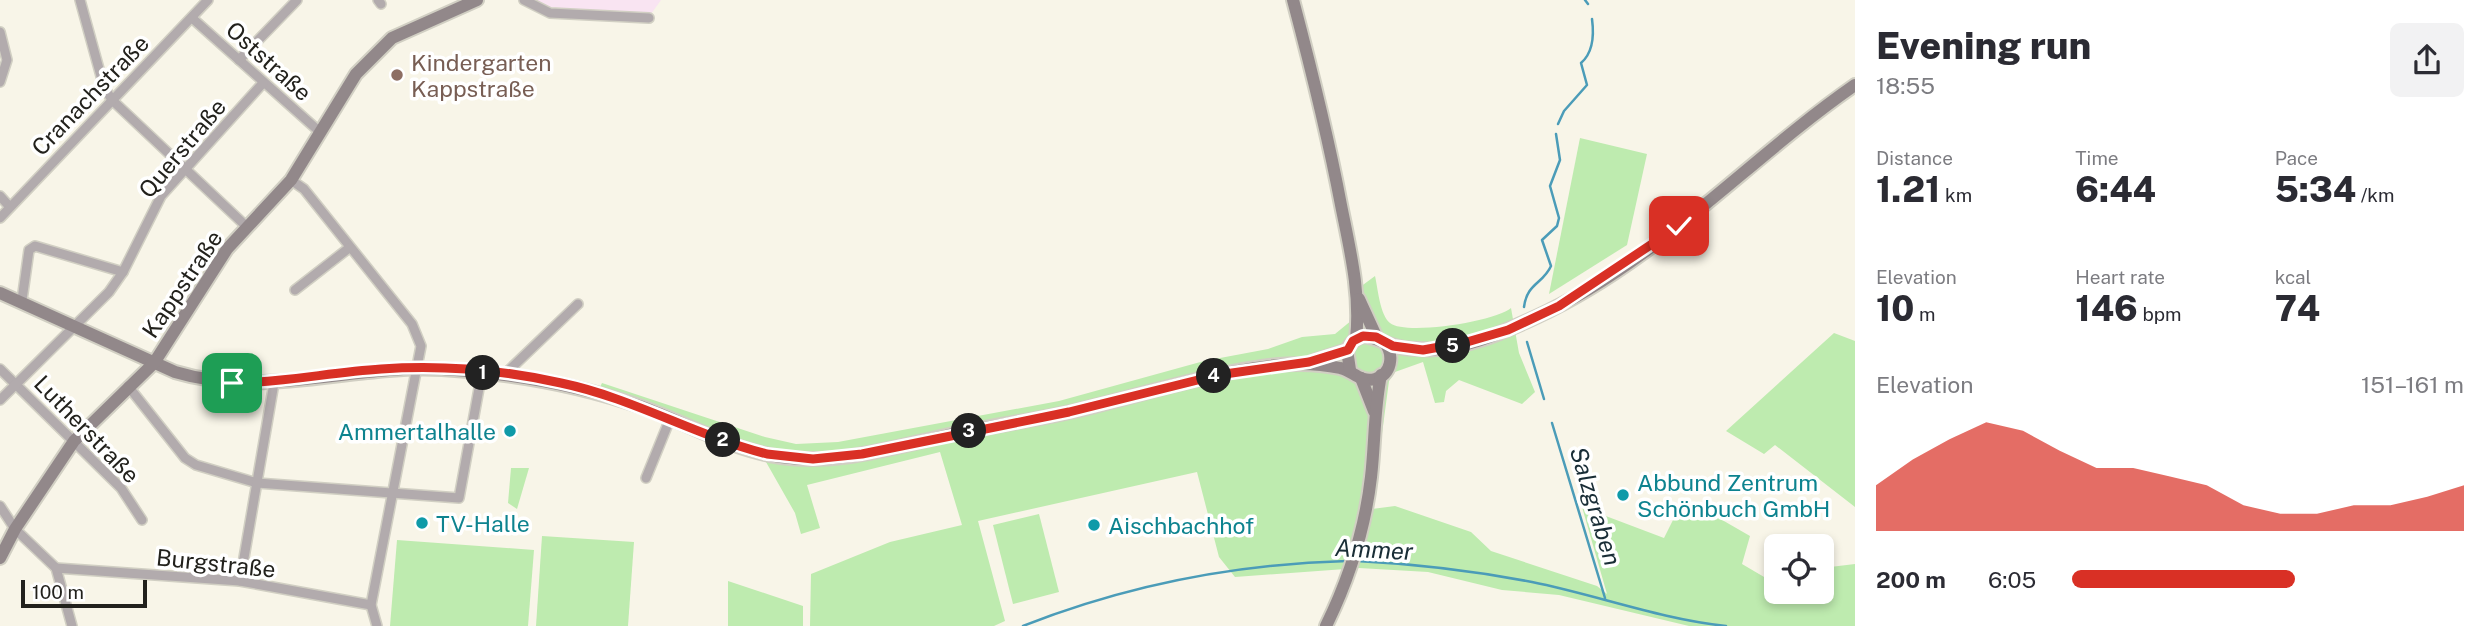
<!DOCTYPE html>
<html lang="en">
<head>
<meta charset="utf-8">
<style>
	:root { --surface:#fff; --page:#f2f2f3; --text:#2b2b33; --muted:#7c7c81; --accent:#d93025 }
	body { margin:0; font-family:"Public Sans",sans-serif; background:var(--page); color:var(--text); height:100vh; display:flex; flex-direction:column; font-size:26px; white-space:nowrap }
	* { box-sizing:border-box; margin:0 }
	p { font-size:23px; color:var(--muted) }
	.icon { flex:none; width:38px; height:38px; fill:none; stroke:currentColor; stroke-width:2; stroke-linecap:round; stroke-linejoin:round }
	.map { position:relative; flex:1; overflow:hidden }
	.drawer { display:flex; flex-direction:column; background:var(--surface); width:630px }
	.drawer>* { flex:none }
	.tools { position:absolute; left:1764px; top:534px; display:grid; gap:14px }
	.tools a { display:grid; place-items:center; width:70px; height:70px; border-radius:10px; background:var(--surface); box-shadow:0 4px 10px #0003; font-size:35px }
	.scale { position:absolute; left:21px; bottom:18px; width:126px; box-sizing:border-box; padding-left:7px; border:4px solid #22211c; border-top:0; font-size:19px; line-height:24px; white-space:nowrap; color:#22211c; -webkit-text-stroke:5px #fff; paint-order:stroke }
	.pin { position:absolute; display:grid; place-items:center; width:60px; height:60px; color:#fff; margin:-30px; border-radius:14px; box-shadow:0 4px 10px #0006 }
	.km { position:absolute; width:35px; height:35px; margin:-18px; border-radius:50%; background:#222; color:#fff; font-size:19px; line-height:35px; text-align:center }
	.round { display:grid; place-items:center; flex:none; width:74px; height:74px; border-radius:10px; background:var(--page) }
	.headline { display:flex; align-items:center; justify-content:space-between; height:119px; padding:0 21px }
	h1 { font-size:38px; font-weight:800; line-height:52px }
	.stats { display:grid; grid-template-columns:repeat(3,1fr); gap:10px; height:119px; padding:7px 21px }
	.stats div { display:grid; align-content:center }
	.stats b { font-size:35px; font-weight:800 }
	.stats small { font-size:19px; font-weight:400 }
	.stats p { font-size:19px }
	.chart { height:196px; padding:14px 21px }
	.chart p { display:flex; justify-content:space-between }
	.chart svg { width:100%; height:126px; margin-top:7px; fill:var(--accent); opacity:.7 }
	ul { padding:0 21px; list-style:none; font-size:23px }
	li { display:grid; grid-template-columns:112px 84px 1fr; align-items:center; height:52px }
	li i { height:18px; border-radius:9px; background:var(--accent) }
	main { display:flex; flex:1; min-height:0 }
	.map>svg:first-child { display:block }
	.commercial { fill:#f9e4f2 }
	.green { fill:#beebaf }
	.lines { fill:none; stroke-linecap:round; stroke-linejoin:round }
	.stream { stroke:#4b9cb8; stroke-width:2.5 }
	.street-casing { stroke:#d1cfc3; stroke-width:12 }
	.secondary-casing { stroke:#d1cfc3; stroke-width:16 }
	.street { stroke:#b2abad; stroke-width:9 }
	.secondary { stroke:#92888a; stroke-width:12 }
	.route-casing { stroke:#fff; stroke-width:14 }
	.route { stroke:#d93025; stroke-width:9 }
	.education-dot { fill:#8d6e63; stroke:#fff; stroke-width:2.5 }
	.culture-dot { fill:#0f9aa8; stroke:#fff; stroke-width:2.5 }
	.labels { text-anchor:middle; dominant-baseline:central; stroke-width:7; stroke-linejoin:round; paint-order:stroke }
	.street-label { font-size:23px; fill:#22211c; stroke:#fff }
	.education-label { font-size:23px; fill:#785e54; stroke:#fff; text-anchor:start }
	.culture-label { font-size:23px; fill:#0d838f; stroke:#fff; text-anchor:start }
	.water-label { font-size:24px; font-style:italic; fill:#192d36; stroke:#fff }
</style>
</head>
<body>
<main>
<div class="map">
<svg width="1855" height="626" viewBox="0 0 1855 626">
	<rect width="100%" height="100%" fill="#f8f5e8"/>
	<path class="commercial" d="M530 0H661L651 14 546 7Z"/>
	<g class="green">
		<path d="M1580 138 1647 154 1627 245 1549 294Z"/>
		<path d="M1375 276C1378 289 1380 315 1390 323 1406 336 1497 321 1511 308L1519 353 1535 392 1522 404 1459 380 1446 391 1444 402 1435 403 1423 362 1395 372 1389 381 1372 509 1395 506 1471 532 1491 551 1597 586 1607 594 1582 507 1664 538 1684 498 1750 536 1742 564 1776 584V592H1822V568L1855 564V626H1689L1559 595 1502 590 1428 572 1359 568 1235 577 1219 557 1197 472 978 521 1005 621 994 626H810L811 574 890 542 962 525 940 452 807 485 820 528 801 534 795 513 766 462 596 395 602 383 765 437 796 444 838 442 1059 401 1204 361 1268 349 1302 337 1335 334 1352 320V293Z"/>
		<path d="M1834 333 1855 341V507L1775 445 1764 454 1726 431Z"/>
		<path d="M511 468H529L517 509 508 503Z"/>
		<path d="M1039 514 1059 592 1013 604 993 525Z"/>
		<path d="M542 536 634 542 628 626H536Z"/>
		<path d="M397 540 534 550 528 626H390Z"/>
		<path d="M728 581 803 606V626H728Z"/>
	</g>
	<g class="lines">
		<g class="stream">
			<path d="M1585 0 1588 4"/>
			<path d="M1558 124 1564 111 1587 85 1581 63C1594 52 1594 34 1592 19"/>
			<path d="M1524 307C1527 283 1543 284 1551 266L1542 240 1557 226 1559 218 1550 186 1560 160 1556 134"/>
			<path d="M1527 342 1544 399"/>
			<path d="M1552 423 1605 598"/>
			<path d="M1357 561C1416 564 1475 571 1532 582 1597 595 1660 619 1726 626"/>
			<path d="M1023 626C1127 585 1235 564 1347 561"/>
		</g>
		<defs>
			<g id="street">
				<path d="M80 0 104 87 112 100 247 227"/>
				<path d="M378 0 381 4"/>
				<path d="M524 0 550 13 649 18"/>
				<path d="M192 18 321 133"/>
				<path d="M0 32 7 60 0 82"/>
				<path d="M239 60 297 0"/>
				<path d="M291 180 304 189 412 324 421 346 371 605 377 626"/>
				<path d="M0 196 9 206"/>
				<path d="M0 218 208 0"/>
				<path d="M295 290 349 248"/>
				<path d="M22 300 29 250 35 246 123 272"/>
				<path d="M0 369 121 488 142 520"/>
				<path d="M505 374 578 304"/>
				<path d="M128 386 185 458 196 465 257 483 459 498 482 372"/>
				<path d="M0 400 109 292 123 272 161 196 263 83"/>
				<path d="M646 478 670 419"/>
				<path d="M0 506 15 529 56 568 72 626"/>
				<path d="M56 568 240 581 371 605"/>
				<path d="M240 581 274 383"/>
			</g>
			<g id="secondary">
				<path d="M1293 0C1311 68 1328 136 1341 205 1350 250 1361 294 1356 339"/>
				<path d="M0 293 175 372C264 399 352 364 442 369 512 373 576 384 642 407 688 424 732 450 781 457 836 465 891 448 945 436 986 427 1029 421 1070 412 1125 399 1177 383 1232 372 1269 365 1303 360 1340 368 1352 370 1360 383 1375 379 1392 374 1394 355 1385 343"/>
				<path d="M1359 299 1376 336"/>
				<path d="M1313 361 1347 350"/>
				<path d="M1350 370 1347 350C1360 326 1374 340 1392 345 1400 348 1410 349 1419 349 1457 353 1502 333 1536 317 1657 262 1747 160 1855 85"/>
				<path d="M1361 378 1374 411"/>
				<path d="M0 558 15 529 74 441 154 363 227 249 291 180 356 74 392 38 477 0"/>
				<path d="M1326 626C1349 579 1365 529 1371 477 1375 443 1374 409 1381 375"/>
			</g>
		</defs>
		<use href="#street" class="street-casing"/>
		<use href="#secondary" class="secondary-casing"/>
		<use href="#street" class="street"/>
		<use href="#secondary" class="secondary"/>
	</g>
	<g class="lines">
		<defs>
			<path id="route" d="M232 383C283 383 331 372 381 369 439 365 503 370 561 383 633 398 696 436 767 454L813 459 862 454 1069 412 1218 375 1309 362 1348 350 1353 341 1363 336 1376 337 1393 346 1423 350 1467 342 1508 330 1559 306 1679 226"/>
		</defs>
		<use href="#route" class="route-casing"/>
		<use href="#route" class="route"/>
	</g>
	<circle class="education-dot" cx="397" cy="75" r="7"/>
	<g class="culture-dot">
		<circle cx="510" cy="431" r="7"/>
		<circle cx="1623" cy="495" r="7"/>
		<circle cx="422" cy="523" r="7"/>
		<circle cx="1094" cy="525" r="7"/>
	</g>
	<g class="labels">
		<g class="street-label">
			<text transform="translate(269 61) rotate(42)">Oststraße</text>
			<text transform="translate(90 95) rotate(-46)">Cranachstraße</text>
			<text transform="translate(182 148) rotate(-50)">Querstraße</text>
			<text transform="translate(182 284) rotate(-56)">Kappstraße</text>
			<text transform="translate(87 429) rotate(46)">Lutherstraße</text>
			<text transform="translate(216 563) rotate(6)">Burgstraße</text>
		</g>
		<g class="education-label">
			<text x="411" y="62">Kindergarten<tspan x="411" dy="26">Kappstraße</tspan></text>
		</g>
		<g class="culture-label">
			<text x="496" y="431" text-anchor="end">Ammertalhalle</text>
			<text x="1637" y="482">Abbund Zentrum<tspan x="1637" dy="26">Schönbuch GmbH</tspan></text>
			<text x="436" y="523">TV-Halle</text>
			<text x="1108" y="525">Aischbachhof</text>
		</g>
		<g class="water-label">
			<text transform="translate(1596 506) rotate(73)">Salzgraben</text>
			<text transform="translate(1374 549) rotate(3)">Ammer</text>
		</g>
	</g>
</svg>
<div class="tools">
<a><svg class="icon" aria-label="locate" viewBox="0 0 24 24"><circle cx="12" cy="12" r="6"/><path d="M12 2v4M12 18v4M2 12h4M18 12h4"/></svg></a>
</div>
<div class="scale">100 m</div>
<div class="pin" style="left:232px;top:383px;background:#1e9e55"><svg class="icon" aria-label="arrive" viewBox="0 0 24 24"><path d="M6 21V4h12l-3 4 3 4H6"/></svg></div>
<div class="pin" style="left:1679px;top:226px;background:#d93025"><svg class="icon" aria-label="check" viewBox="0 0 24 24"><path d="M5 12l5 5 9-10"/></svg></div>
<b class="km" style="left:483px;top:373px">1</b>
<b class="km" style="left:723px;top:440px">2</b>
<b class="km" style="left:969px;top:431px">3</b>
<b class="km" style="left:1214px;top:376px">4</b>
<b class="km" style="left:1453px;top:346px">5</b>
</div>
<section class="drawer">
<div class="headline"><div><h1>Evening run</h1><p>18:55</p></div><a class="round"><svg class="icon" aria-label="share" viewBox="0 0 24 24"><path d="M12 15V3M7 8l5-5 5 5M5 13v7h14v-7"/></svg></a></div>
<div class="stats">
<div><p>Distance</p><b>1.21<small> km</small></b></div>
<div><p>Time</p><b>6:44</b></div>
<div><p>Pace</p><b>5:34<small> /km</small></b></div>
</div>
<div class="stats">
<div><p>Elevation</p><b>10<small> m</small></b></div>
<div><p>Heart rate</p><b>146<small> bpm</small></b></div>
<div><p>kcal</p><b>74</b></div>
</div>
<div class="chart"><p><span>Elevation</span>151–161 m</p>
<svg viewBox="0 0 160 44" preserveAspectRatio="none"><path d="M0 44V28L10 19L20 12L30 6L40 9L50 16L60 22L70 22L80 25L90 28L100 35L110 38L120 38L130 35L140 35L150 32L160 28V44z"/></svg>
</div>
<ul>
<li><b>200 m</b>6:05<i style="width:57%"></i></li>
</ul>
</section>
</main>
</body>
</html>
